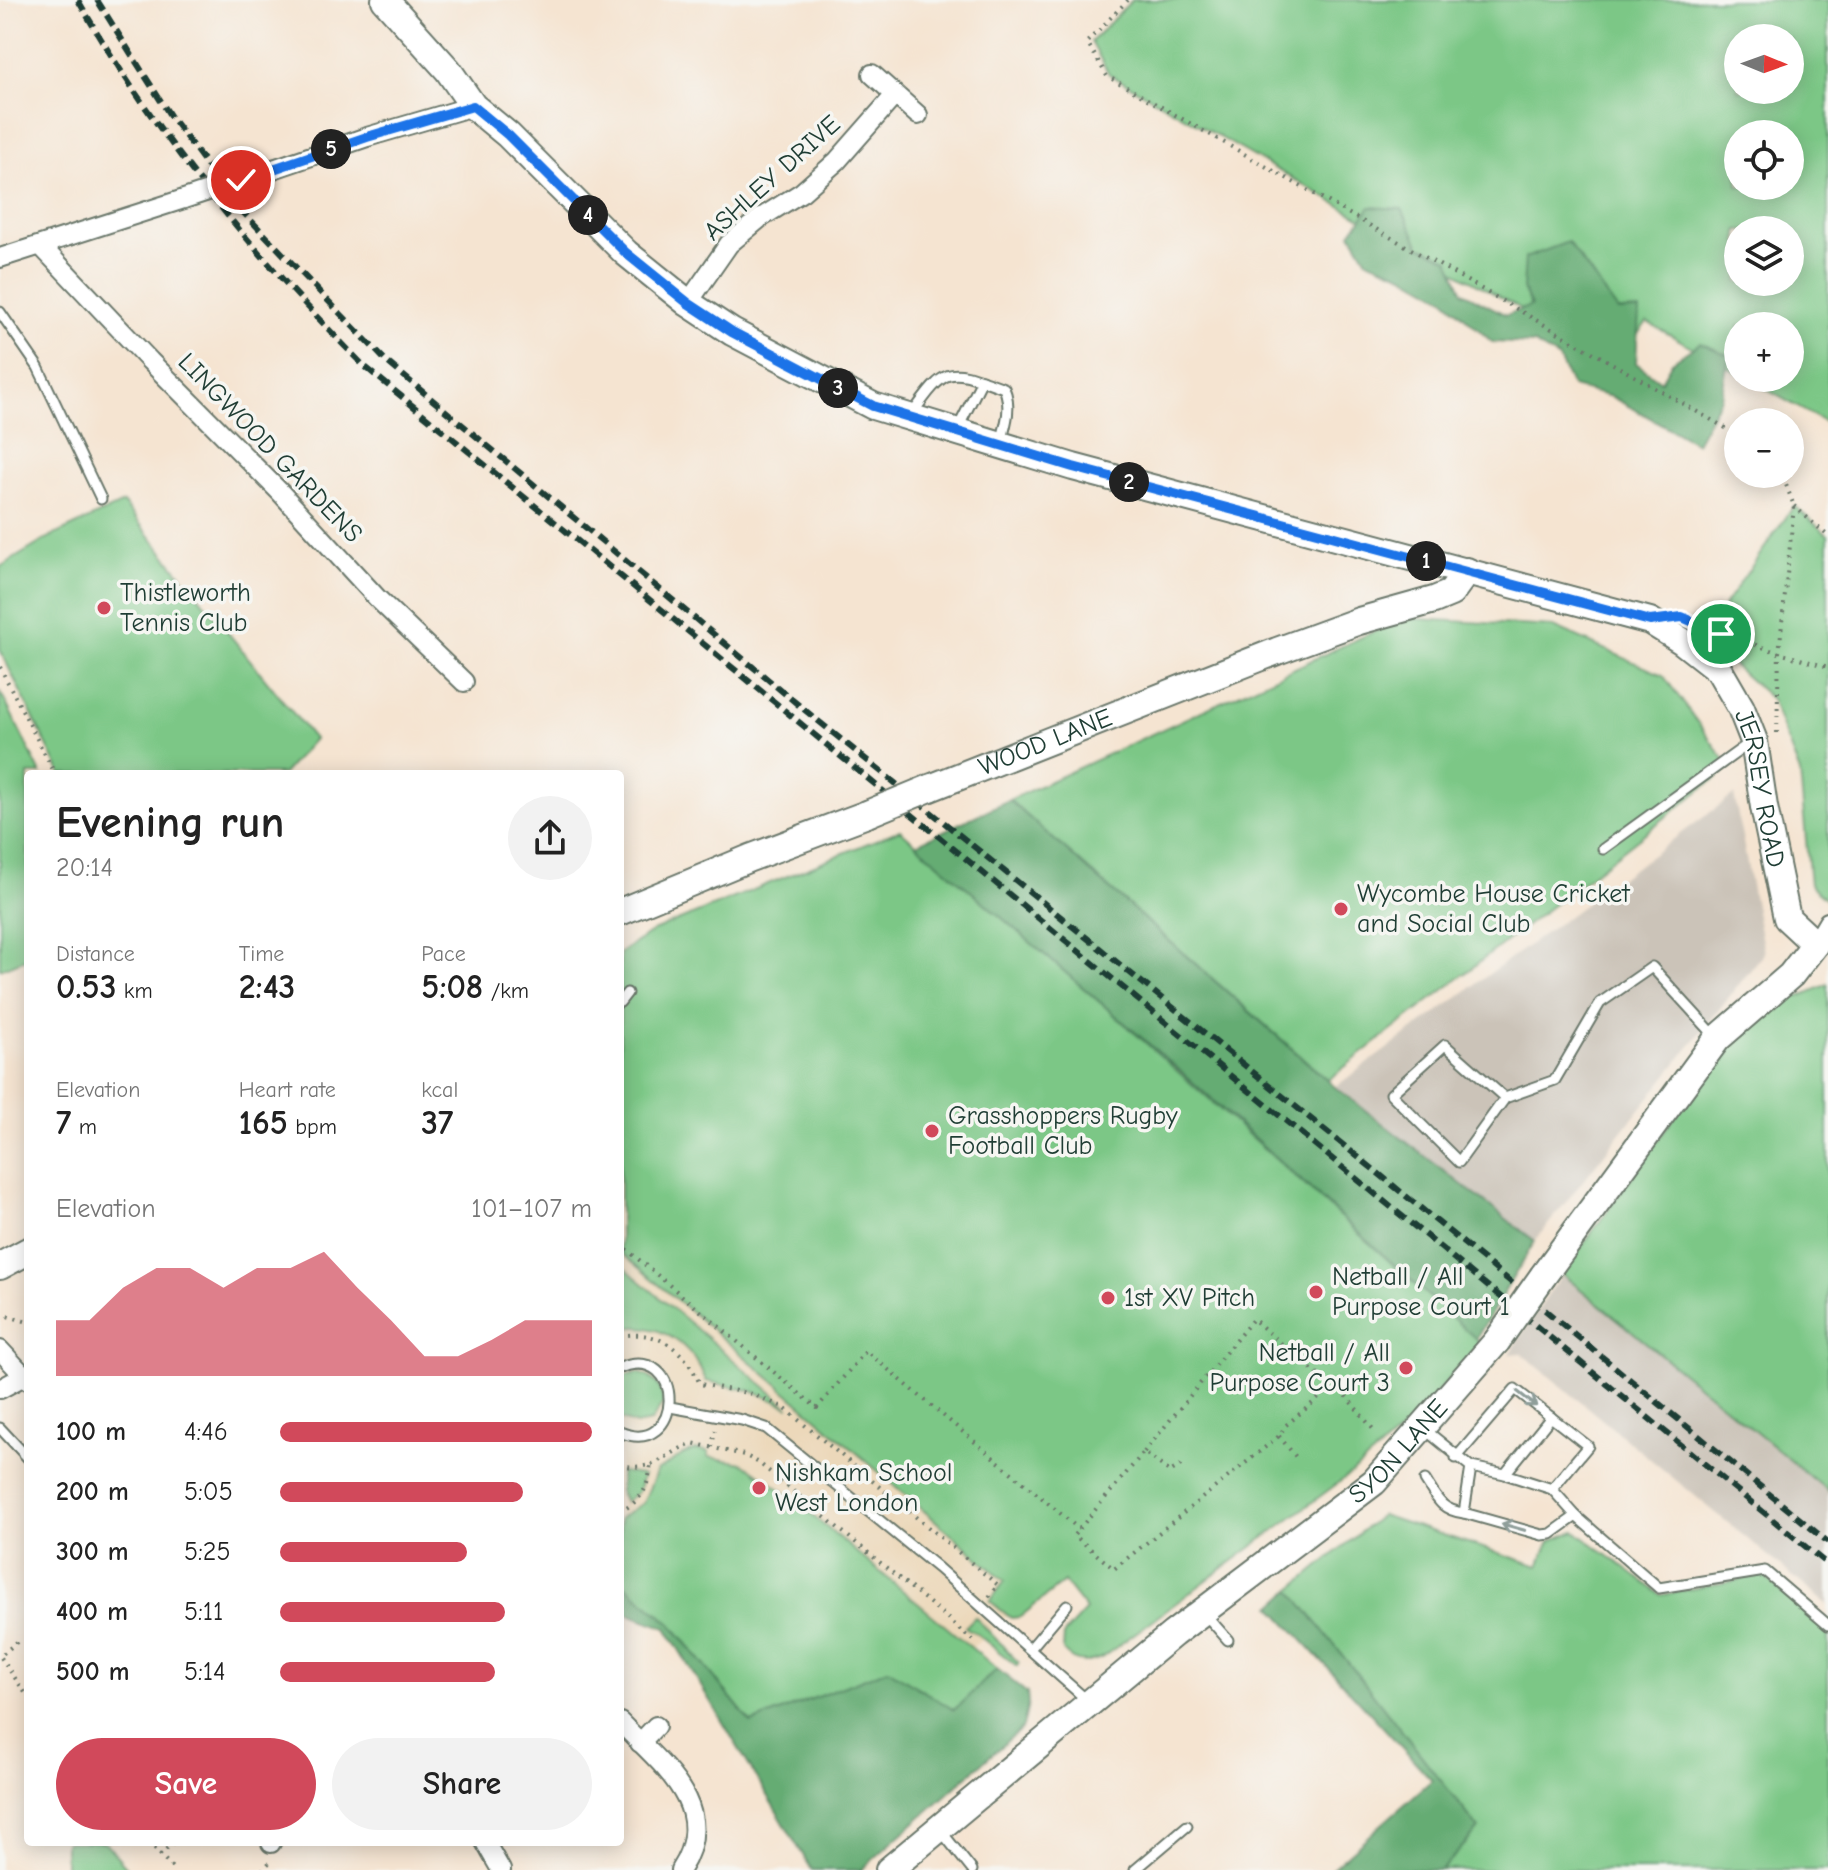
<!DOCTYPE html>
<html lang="en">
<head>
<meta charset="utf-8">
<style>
	:root { --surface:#fff; --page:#f2f2f2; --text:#222; --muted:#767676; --accent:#d1495b }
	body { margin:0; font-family:"Comic Neue",sans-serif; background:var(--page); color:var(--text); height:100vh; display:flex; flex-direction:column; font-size:30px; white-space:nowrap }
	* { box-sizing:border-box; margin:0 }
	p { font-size:26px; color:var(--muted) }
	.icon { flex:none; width:44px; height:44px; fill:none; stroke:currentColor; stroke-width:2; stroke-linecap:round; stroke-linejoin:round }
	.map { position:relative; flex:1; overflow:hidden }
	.panel { position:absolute; left:24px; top:770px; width:600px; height:1076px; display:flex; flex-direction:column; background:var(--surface); border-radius:8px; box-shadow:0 4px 20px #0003 }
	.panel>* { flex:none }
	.needle { width:52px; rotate:91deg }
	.tools { position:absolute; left:1724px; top:24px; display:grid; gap:16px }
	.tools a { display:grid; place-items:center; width:80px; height:80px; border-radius:50%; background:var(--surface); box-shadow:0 4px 20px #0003; font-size:40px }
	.pin { position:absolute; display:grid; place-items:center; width:68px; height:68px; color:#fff; margin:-34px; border:4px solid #fff; border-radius:50%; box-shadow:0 2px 8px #0007 }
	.km { position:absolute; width:40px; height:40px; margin:-20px; border-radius:50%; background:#222; color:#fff; font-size:22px; line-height:40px; text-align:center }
	.round { display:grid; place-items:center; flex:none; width:84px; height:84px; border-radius:42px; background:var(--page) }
	.headline { display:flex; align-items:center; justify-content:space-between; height:136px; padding:0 32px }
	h1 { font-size:44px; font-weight:800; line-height:60px }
	.stats { display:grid; grid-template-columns:repeat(3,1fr); gap:12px; height:136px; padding:8px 32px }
	.stats div { display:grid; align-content:center }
	.stats b { font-size:34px; font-weight:800 }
	.stats small { font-size:22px; font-weight:400 }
	.stats p { font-size:22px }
	.chart { height:224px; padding:16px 32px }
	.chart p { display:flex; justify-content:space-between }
	.chart svg { width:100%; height:144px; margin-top:8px; fill:var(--accent); opacity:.7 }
	.button { display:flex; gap:16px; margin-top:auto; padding:16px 32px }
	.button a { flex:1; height:92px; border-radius:48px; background:var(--accent); color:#fff; font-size:32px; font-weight:800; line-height:92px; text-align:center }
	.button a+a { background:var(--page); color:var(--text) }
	ul { padding:0 32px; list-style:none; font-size:26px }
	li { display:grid; grid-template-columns:128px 96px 1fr; align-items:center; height:60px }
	li i { height:20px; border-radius:10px; background:var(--accent) }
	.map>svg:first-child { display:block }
	.built { fill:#ecd8ba }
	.industrial { fill:#cbc3b8 }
	.green { fill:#7cc786; stroke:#4e825d; stroke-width:2; fill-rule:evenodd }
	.forest { fill:#65ac73; stroke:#427454; stroke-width:2 }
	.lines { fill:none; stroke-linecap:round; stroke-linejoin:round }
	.lane-casing { stroke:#6a776b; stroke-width:13 }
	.street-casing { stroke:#6a776b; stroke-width:22 }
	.secondary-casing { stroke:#6a776b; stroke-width:30 }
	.path { stroke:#6a776b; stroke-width:4; stroke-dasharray:2 6; stroke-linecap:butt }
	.lane { stroke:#fff; stroke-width:9 }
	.street { stroke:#fff; stroke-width:18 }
	.secondary { stroke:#fff; stroke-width:26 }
	.rail { stroke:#1f3d34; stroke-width:6; stroke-dasharray:12 6; stroke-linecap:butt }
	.street-bridge-casing { stroke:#6a776b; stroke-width:22; stroke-linecap:butt }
	.secondary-bridge-casing { stroke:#6a776b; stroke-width:30; stroke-linecap:butt }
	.street-bridge { stroke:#fff; stroke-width:18 }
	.secondary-bridge { stroke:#fff; stroke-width:26 }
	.oneway { stroke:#8f9e9a }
	.route-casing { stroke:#fff; stroke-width:16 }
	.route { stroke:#1a73e8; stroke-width:10 }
	.poi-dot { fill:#d1495b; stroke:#f6f6f2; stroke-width:3 }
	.labels { text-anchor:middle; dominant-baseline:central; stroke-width:7; stroke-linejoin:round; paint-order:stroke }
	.street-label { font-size:26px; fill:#1f3d34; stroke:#f6f6f2 }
	.poi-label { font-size:26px; fill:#1f3d34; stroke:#f6f6f2; text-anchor:start }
</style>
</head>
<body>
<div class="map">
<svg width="1828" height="1870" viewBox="0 0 1828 1870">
	<rect width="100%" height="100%" fill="#f6f6f2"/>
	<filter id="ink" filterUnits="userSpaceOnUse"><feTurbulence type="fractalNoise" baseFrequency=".0125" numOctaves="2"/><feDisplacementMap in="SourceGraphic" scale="16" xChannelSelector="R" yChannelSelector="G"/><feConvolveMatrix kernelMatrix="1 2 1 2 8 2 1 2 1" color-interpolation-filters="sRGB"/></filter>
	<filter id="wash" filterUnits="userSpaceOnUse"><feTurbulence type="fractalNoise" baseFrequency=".006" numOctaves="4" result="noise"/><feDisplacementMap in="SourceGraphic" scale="32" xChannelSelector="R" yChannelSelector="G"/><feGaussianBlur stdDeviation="1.8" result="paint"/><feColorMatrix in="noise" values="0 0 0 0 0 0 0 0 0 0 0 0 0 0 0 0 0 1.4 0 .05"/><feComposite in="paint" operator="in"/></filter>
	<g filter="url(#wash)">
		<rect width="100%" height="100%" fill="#f5e4d1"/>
		<path class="built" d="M620 1252 790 1395 1025 1599 972 1648 997 1669 954 1710 671 1624 620 1581Z"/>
		<g class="industrial">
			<path d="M1734 795 1764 953 1535 1241 1335 1087Z"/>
			<path d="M1562 1274 1828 1491V1605L1521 1353 1509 1354Z"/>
		</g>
		<g class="green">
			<path d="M1132 0H1828V424L1746 378H1790V326H1738V373L1647 322 1616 363 1109 74 1091 42ZM1738 38H1790V90H1738ZM1738 134H1790V186H1738ZM1738 230H1790V282H1738Z"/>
			<path d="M123 503 314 739 283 774H61L0 650V567L50 537Z"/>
			<path d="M1794 506 1828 535V900L1810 885 1800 773 1771 699 1702 637Z"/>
			<path d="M1403 618 1554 627 1663 675 1730 767 1328 1080 1009 800Z"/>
			<path d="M0 691 41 774H28V958L0 969Z"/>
			<path d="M900 830 1110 1011 1481 1343 1407 1426 1353 1472 1103 1657C1088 1664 1074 1665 1063 1651L1064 1634 1086 1610 1064 1582 1020 1617 1011 1618 990 1601 1005 1581 790 1395 620 1252V953L653 931Z"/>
			<path d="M1828 984V1491L1562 1274 1714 1062 1751 1020 1795 991 1799 997Z"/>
			<path d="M620 1264 789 1407 756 1392 706 1381C693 1345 659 1320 620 1329V1307L626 1302 620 1294Z"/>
			<path d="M639 1373C655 1378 662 1386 663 1403L651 1422 636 1425 620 1419V1379L626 1375Z"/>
			<path d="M697 1450 709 1452 708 1457 743 1463 784 1492 997 1669 954 1710 888 1669 751 1723 671 1624 620 1581V1518L643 1503 657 1470C670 1465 683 1451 697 1450Z"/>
			<path d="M620 1472 643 1475 638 1492 625 1502 620 1492Z"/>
			<path d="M1381 1515 1539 1566 1550 1541 1575 1531 1661 1595 1763 1575 1828 1632V1870H1441L1479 1829 1291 1590Z"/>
			<path d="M975 1617 1019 1663 1017 1666 977 1634 965 1627Z"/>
			<path d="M65 1842H105L129 1870H65Z"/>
		</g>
		<g class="forest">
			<path d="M1370 207 1402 209 1420 246 1449 259 1463 292 1506 315 1531 306 1523 289 1525 258 1568 242 1618 311 1639 310 1636 363 1661 381 1672 362 1700 343 1729 355 1721 398 1696 443 1612 397 1572 387 1559 359 1534 344 1492 342 1444 298 1404 275 1367 260 1351 233Z"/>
			<path d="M1009 800 1335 1087 1535 1241 1476 1339 1178 1069 916 844Z"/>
			<path d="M620 1581 671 1624 751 1723 888 1669 954 1710 997 1669 1027 1693 1028 1704 1023 1727 861 1870H812L666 1628 620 1611Z"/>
			<path d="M1291 1590 1479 1829 1441 1870H1330L1432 1780 1272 1607Z"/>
		</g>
	</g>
	<g filter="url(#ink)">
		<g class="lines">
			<defs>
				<g id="lane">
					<path d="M0 312 38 367 101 499"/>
					<path d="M912 414C948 364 948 368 1004 388 1012 406 1006 425 1001 442"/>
					<path d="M958 428 982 380"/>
					<path d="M1603 849 1751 742"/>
					<path d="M620 1002 627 993"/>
					<path d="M1505 1098 1459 1162 1391 1094 1445 1045 1505 1098 1555 1080 1600 1003 1652 967 1715 1036"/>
					<path d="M620 1368C687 1342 684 1459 620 1432"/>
					<path d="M670 1407 742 1420 766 1428 938 1568 1089 1702"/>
					<path d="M0 1428 28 1458"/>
					<path d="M1423 1428 1471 1467 1505 1474 1552 1489 1588 1446 1515 1389 1456 1458"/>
					<path d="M1471 1467 1464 1513 1542 1535 1551 1534 1576 1516 1552 1489"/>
					<path d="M1505 1474 1551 1417"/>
					<path d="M1425 1480C1437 1499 1441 1510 1464 1513"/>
					<path d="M1576 1516 1659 1588 1765 1571 1828 1625"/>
					<path d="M1205 1614 1228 1640"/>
					<path d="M1030 1649 1067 1605"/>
					<path d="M941 1831 972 1870"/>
					<path d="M1135 1870 1187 1826"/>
				</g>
				<g id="street">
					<path d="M872 74 918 115"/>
					<path d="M241 180 367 137 473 106"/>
					<path d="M41 246 150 361 280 492 378 599 464 682"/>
					<path d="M0 258 184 199"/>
					<path d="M688 303 729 244 759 219 802 192 837 161 895 95"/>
					<path d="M1815 944 1828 922"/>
					<path d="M0 1350 28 1380"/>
					<path d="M0 1389 24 1376"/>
					<path d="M620 1722C660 1764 721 1807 680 1870"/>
					<path d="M640 1743 656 1726"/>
					<path d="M271 1842V1843"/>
					<path d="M485 1842 501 1870"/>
				</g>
				<g id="secondary">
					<path id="s1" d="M385 0 448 70 473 106 508 135 626 253 688 303 732 332 873 406 1073 467 1650 621 1682 641 1719 670 1741 708 1754 741 1764 807 1787 918 1815 944"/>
					<path id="s2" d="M930 788 1277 651 1359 621 1434 600 1451 593 1467 571"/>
					<path d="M620 912 750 858 867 814"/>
					<path d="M0 1266 28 1251"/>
					<path d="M1543 1276 1717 1039 1791 975 1815 944"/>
					<path id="s3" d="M889 1870 1173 1634 1374 1482 1497 1341"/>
				</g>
			</defs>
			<use href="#lane" class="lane-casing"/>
			<use href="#street" class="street-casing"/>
			<use href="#secondary" class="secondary-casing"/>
			<g class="path">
				<path d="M1128 0 1087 42 1107 76 1738 435"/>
				<path d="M1794 506 1828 536"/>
				<path d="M1702 626 1779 653 1828 667"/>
				<path d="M0 667 55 774"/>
				<path d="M1777 733 1779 653 1794 506 1782 474"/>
				<path d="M620 1244 817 1408 866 1351 1079 1529"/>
				<path d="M0 1314 28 1322"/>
				<path d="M620 1336C659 1329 685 1350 700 1384L752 1394 783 1407 998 1585 989 1597"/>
				<path d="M1279 1436 1296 1457"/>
				<path d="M712 1447 715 1430"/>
				<path d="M1144 1452 1253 1319 1332 1387"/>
				<path d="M620 1465C656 1472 663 1455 692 1443L744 1455 759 1463 944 1615 963 1633 978 1643"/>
				<path d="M1181 1465 1170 1472 1144 1452 1074 1535 1114 1569 1279 1436 1286 1425 1336 1384 1373 1429"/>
				<path d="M620 1512C642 1499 647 1491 651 1465"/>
				<path d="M17 1642 0 1656 28 1697"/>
				<path d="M149 1842 174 1870"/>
				<path d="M160 1855 174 1842"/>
				<path d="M262 1870 272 1860"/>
			</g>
			<use href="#lane" class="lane"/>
			<use href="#street" class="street"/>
			<use href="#secondary" class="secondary"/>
			<g class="rail">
				<path d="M78 0C157 139 252 251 363 365L1828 1565"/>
				<path d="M97 0 171 117 239 208 387 362 801 707 1373 1169 1828 1542"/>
			</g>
			<defs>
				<path id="street-bridge" d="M184 199 241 180"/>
				<g id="secondary-bridge">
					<path d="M867 814 930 788"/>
					<path d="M1497 1341 1543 1276"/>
				</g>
			</defs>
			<use href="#street-bridge" class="street-bridge-casing"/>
			<use href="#secondary-bridge" class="secondary-bridge-casing"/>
			<use href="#street-bridge" class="street-bridge"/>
			<use href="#secondary-bridge" class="secondary-bridge"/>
		</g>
		<defs><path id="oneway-shaft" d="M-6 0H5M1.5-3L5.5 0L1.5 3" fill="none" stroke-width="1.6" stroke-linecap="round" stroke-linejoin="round" transform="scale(2)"/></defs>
		<g class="oneway">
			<use href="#oneway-shaft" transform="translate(1527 1399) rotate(38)"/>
			<use href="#oneway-shaft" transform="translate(1513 1527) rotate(-164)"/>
		</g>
	</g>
	<g class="lines" filter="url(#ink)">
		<defs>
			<path id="route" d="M241 180 367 137 473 106 508 135 626 253 688 303 732 332 873 406 1073 467 1650 621 1682 617 1721 634"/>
		</defs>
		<use href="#route" class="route-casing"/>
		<use href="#route" class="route"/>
	</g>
	<g class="poi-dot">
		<circle cx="104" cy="608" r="8"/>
		<circle cx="1341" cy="909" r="8"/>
		<circle cx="932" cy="1131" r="8"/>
		<circle cx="1316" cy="1292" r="8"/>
		<circle cx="1108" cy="1298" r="8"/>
		<circle cx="1406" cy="1368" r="8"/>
		<circle cx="759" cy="1488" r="8"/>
	</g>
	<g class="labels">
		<g class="street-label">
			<text transform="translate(772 178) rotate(-42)">ASHLEY DRIVE</text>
			<text transform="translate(270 448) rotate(46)">LINGWOOD GARDENS</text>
			<text stroke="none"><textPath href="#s2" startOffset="124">WOOD LANE</textPath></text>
			<text stroke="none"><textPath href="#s1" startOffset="1660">JERSEY ROAD</textPath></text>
			<text stroke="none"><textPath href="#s3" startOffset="660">SYON LANE</textPath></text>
		</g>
		<g class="poi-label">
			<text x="120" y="593">Thistleworth<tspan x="120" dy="30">Tennis Club</tspan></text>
			<text x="1357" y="894">Wycombe House Cricket<tspan x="1357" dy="30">and Social Club</tspan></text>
			<text x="948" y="1116">Grasshoppers Rugby<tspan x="948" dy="30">Football Club</tspan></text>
			<text x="1332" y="1277">Netball / All<tspan x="1332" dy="30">Purpose Court 1</tspan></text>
			<text x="1124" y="1298">1st XV Pitch</text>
			<text x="1390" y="1353" text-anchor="end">Netball / All<tspan x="1390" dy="30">Purpose Court 3</tspan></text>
			<text x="775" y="1473">Nishkam School<tspan x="775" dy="30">West London</tspan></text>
		</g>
	</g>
</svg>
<div class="tools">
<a><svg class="needle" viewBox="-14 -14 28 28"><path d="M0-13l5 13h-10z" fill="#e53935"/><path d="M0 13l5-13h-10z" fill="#767676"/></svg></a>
<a><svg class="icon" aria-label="locate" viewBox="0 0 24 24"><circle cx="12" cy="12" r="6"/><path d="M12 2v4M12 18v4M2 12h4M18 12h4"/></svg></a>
<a><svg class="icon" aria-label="layers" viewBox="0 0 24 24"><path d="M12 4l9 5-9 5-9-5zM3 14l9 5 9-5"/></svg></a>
<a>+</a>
<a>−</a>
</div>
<div class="pin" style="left:1721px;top:634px;background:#1e9e55"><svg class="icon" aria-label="arrive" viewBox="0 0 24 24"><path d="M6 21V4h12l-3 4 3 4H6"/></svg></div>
<div class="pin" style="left:241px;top:180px;background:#d93025"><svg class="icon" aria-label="check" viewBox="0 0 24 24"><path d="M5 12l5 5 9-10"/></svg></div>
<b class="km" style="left:1426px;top:561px">1</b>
<b class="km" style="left:1129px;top:482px">2</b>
<b class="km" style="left:838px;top:388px">3</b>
<b class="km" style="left:588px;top:215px">4</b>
<b class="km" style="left:331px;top:149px">5</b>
<section class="panel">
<div class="headline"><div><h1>Evening run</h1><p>20:14</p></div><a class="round"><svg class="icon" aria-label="share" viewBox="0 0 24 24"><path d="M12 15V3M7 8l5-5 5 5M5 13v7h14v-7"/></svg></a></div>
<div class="stats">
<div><p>Distance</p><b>0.53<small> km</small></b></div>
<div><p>Time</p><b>2:43</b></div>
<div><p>Pace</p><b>5:08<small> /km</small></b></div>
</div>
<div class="stats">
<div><p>Elevation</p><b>7<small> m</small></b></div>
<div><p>Heart rate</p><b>165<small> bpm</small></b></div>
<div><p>kcal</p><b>37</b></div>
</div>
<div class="chart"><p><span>Elevation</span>101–107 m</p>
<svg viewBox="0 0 160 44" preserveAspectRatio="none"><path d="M0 44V27L10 27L20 17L30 11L40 11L50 17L60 11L70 11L80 6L90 17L100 27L110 38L120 38L130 33L140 27L150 27L160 27V44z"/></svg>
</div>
<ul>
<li><b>100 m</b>4:46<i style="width:100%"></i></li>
<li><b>200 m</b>5:05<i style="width:78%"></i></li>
<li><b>300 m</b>5:25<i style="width:60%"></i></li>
<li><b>400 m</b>5:11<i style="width:72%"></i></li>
<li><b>500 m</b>5:14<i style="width:69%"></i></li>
</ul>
<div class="button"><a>Save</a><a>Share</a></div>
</section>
</div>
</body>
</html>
